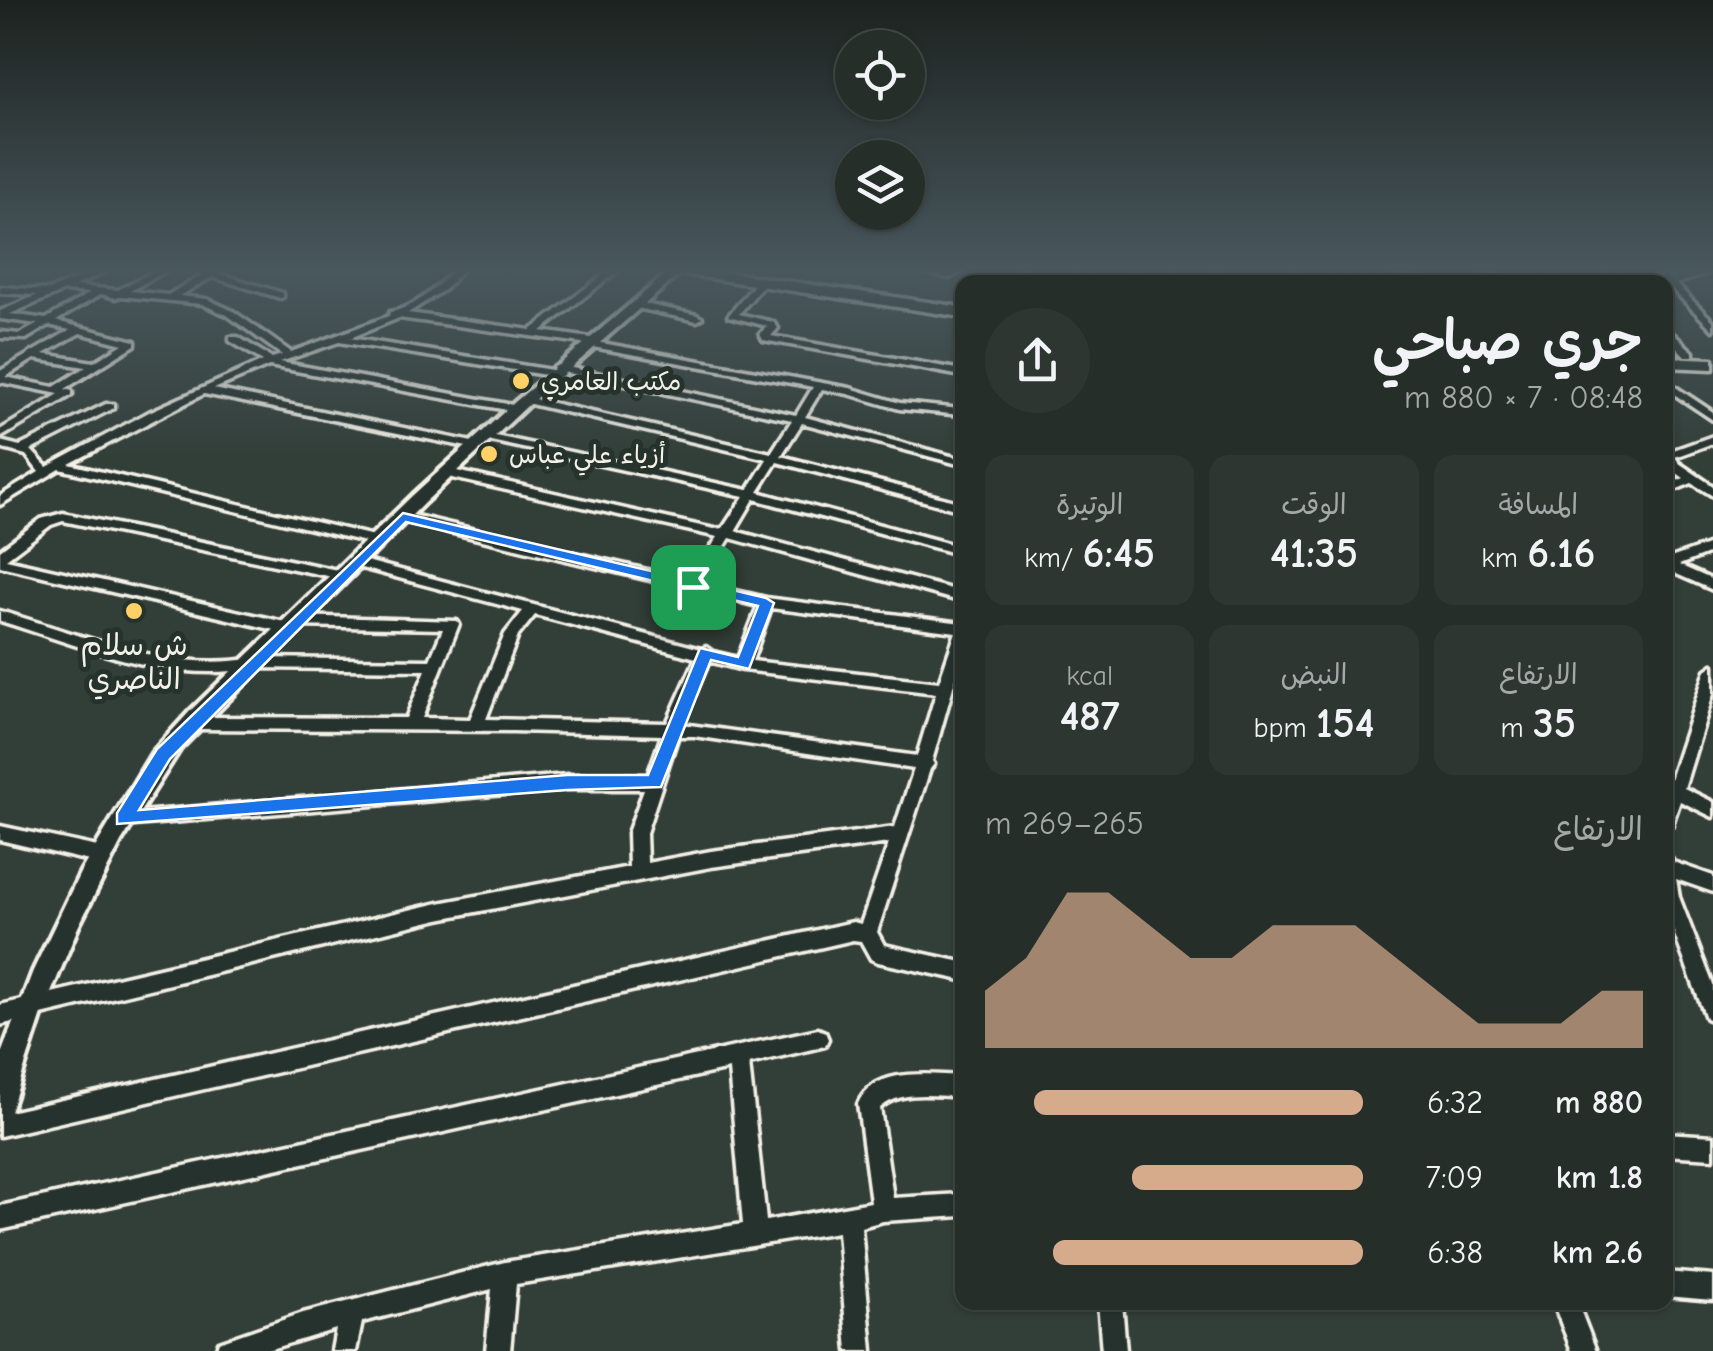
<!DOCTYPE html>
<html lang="ar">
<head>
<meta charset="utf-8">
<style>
	:root { --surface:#262e2a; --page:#2e3632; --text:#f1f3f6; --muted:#a4a8a8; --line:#424a47; --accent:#d6ab8b }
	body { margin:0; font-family:"Comic Neue","Playpen Sans Arabic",sans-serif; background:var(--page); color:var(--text); direction:rtl; height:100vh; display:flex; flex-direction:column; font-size:38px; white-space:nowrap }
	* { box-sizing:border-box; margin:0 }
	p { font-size:32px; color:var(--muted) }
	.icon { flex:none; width:55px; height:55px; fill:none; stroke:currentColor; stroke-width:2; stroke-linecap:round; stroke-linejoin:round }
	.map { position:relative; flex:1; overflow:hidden; direction:ltr }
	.sheet { position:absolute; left:955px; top:275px; width:718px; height:1035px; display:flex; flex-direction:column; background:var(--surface); border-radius:20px; box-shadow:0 2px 8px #0004,0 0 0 2px var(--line); direction:rtl }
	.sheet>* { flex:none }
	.buttons { position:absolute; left:835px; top:30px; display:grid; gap:20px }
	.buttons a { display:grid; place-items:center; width:90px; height:90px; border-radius:50%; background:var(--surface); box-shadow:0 2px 8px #0004,0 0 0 2px var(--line); font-size:50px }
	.pin { position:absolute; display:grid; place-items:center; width:85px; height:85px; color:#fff; margin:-42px; border-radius:20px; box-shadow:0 5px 15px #0006 }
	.round { display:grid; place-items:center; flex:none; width:105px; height:105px; border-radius:52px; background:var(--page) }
	.headline { display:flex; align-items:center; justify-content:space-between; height:170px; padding:0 30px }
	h1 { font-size:55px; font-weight:600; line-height:75px }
	.stats { display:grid; grid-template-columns:repeat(3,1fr); gap:15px; height:170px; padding:10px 30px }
	.stats div { display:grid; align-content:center; border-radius:20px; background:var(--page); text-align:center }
	.stats b { font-size:42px; font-weight:600 }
	.stats small { font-size:28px; font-weight:400 }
	.stats p { font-size:28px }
	.chart { height:280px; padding:20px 30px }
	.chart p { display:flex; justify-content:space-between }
	.chart svg { width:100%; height:180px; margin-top:10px; fill:var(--accent); opacity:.7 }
	ul { padding:0 30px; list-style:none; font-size:32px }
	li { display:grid; grid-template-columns:160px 120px 1fr; align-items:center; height:75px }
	li i { height:25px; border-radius:12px; background:var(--accent) }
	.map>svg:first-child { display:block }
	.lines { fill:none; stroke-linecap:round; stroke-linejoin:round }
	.minor-casing { stroke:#f4f1e8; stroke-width:7 }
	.tertiary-casing { stroke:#f4f1e8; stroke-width:8 }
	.primary-casing { stroke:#f4f1e8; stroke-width:7 }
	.minor { fill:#26332d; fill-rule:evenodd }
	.tertiary { fill:#26332d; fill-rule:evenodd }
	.primary { fill:#26332d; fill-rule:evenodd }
	.route { fill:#1a73e8; stroke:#fff; stroke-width:2.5; fill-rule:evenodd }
	.poi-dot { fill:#ffd166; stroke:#26332d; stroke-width:4 }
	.labels { text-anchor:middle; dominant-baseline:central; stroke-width:10; stroke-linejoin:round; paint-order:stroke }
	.far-poi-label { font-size:25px; fill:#f4f1e8; stroke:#26332d; text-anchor:start }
	.poi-label { font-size:30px; fill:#f4f1e8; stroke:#26332d }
</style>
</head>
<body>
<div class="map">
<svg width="1713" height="1351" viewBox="0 0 1713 1351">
	<rect width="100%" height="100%" fill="#323e38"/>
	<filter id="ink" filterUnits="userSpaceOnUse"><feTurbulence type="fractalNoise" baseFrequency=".01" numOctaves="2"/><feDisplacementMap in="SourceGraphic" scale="20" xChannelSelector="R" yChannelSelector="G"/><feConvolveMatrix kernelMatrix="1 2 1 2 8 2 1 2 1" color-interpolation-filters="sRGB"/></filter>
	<g filter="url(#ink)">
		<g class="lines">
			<defs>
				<g id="minor">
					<path d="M100 269H111L75 286 118 290 158 269H169L130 291 168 295 204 274 191 269H204L283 293V297L280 298 212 277 179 296 207 299 233 311 291 352 389 316 390 312C415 308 437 287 454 269H463L445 289 408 313 531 330 611 269H620L541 331 591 338 596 342 850 388 900 403 962 409V415L899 409 848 394 822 389 805 417 962 459V465L802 423 781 456 962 503V511L777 462 758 492 962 547V555L754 499 735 531 962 592V602L730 538 702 583 766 598 962 623V655L932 761 934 764 930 769 877 932 884 945 962 962V980L878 962 871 959 861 941 853 940 0 1136V1114L853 922 861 924 889 843 711 867 439 919 0 1025V1005L439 903 629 867 628 833 644 789H567L123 826 117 824 114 819 117 814 567 775H648L662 735 513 731 194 729 188 727 186 723 188 719 194 717 406 718 426 670 254 668C169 685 80 645 0 621V611C81 634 169 674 254 658L430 660 443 629 294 626 293 632 288 633 0 566V550L41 519 63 513 347 572 349 575 342 579 63 521 51 525 6 559 289 623 290 618 295 616 457 621 459 624 422 718 470 719 505 634 523 611 350 565 348 562 350 559 355 558 701 649 706 647 713 652 738 658 758 606 403 521 397 517 403 513 690 580 718 537 448 477 442 473 448 469 714 529 723 528 744 496 486 440 480 437 486 434 748 490 767 459 526 403 521 400 526 397 771 453 792 420 558 371 553 368 558 365 796 415 813 387 587 346 582 343 399 318 350 338 552 370 557 373 552 376 339 342 280 362 518 406 524 409 518 412 269 366 214 389 477 443 483 446 477 449 204 394 69 464 378 537 385 541 383 544 378 545 60 469 0 505V496L39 472 26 455 0 448V441L20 446 106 404H114V408L31 450 47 467 149 412 263 361 230 341V337H238L272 358 282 355 227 315 202 304 121 296 116 298 101 294 56 321 135 341V345L65 389 72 391V395L0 438V430L59 394 0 382V371L70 330 49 325 26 339 0 338V332L20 334 38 324 0 319V311L38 295 0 293V287L49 290ZM64 291 90 293 46 319 10 314ZM80 333 123 344 94 362 43 354ZM34 359 86 367 54 387 5 377ZM771 608 956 632 939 682 752 661ZM535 615 696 658 667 723 486 719 518 636ZM709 661 743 670 936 693 917 756 682 724ZM678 736H694L914 769 895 827 711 851 647 863 646 833Z"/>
					<path d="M911 269 948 272 956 269H967L949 278Z"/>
					<path d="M1019 269H1027L1023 282H1014Z"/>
					<path d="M1079 269H1087L1084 282H1075Z"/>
					<path d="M1130 269H1138L1136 282H1127Z"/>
					<path d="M1177 269H1185L1183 282H1174Z"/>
					<path d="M1212 269H1220L1223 282H1215Z"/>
					<path d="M1293 269H1301L1300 282H1291Z"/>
					<path d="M1331 269H1339L1343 282H1335Z"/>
					<path d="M1367 269H1375L1376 282H1368Z"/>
					<path d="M1385 269 1562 279 1567 282 1466 281 1389 272Z"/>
					<path d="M1603 269H1612L1625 282H1615Z"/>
					<path d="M1652 269H1661L1671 279 1703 269H1713V271L1676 284 1713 321V330Z"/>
					<path d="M761 279 766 282 739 314 773 322 778 328 771 336 962 370V376L763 340 760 334 767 326 728 316 758 280Z"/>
					<path d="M635 302 697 315 702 318 697 321 632 307 630 305Z"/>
					<path d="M1665 326 1693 352V356H1685L1665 335Z"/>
					<path d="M1665 380 1713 412V420L1665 388Z"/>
					<path d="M1713 436V443L1675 457 1679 463 1713 486V496L1692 483 1665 494V486L1684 478C1674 471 1665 466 1665 453Z"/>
					<path d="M1713 543V552L1679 565 1713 580V590L1665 569V560Z"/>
					<path d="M1713 665V694L1684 788 1713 802V817L1680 801 1671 827 1665 829V795L1706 670Z"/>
					<path d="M0 826 102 848 108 851 111 856 108 861 102 864 0 840Z"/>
					<path d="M1665 855 1671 858 1673 862 1713 876V892L1676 879 1679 897 1713 985V1021L1706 1018 1665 908Z"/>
					<path d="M818 1029 825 1032 828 1039 825 1046 749 1064 766 1221 871 1202 858 1104C874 1066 930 1075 962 1076V1097C936 1096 901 1089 880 1108L893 1198 962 1194V1216L883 1221 861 1227 872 1351H848L838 1232 516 1284 510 1351H486L492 1289 362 1322 356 1351H332L336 1329 264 1351H216L219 1342 303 1313 505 1262 743 1224 729 1069 0 1230V1206Z"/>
					<path d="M1665 1133 1713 1136V1158L1665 1155Z"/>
					<path d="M1665 1272 1713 1276V1300L1665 1296Z"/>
					<path d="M1098 1302H1122L1126 1351H1102Z"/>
					<path d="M1553 1302H1577L1596 1351H1572Z"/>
				</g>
				<path id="tertiary" d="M672 269H685L526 407 425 502 180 749 121 842 78 927 41 1017 10 1112 0 1116V1057L33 971 81 871 152 753 192 709 413 495 516 401Z"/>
				<g id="primary">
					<path d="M670 269H706L962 307V317L677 273Z"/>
					<path d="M1665 357 1713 359V369L1665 367Z"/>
				</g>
			</defs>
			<use href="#minor" class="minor-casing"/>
			<use href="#tertiary" class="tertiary-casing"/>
			<use href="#primary" class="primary-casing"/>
			<use href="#minor" class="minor"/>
			<use href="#tertiary" class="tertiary"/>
			<use href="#primary" class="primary"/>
		</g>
	</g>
	<linearGradient id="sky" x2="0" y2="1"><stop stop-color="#1c221f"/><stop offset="0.59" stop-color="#49585e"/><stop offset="1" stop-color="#49585e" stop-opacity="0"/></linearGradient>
	<rect width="1713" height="458" fill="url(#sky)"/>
	<path class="route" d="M403 513 766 598 774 603 749 669 711 660 661 787 567 790 117 824V813L157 749ZM406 522 758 606 738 657 700 648 648 775H567L139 810 170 759Z"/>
	<g class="poi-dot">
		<circle cx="521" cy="381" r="10"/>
		<circle cx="489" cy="454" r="10"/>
		<circle cx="134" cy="611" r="10"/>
	</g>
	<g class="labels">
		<g class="far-poi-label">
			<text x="541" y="381">مكتب العامري</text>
			<text x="509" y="454">أزياء علي عباس</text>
		</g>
		<g class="poi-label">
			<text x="134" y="645">ش سلام<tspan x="134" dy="34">الناصري</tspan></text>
		</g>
	</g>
</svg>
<div class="buttons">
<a><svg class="icon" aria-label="locate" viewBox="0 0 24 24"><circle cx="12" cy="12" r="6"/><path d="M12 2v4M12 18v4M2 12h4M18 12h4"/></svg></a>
<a><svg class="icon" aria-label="layers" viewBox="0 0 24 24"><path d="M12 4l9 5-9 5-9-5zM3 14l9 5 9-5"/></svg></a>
</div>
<div class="pin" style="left:693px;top:587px;background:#1e9e55"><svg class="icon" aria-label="arrive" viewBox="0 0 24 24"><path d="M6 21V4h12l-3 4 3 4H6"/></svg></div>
<section class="sheet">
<div class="headline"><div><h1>جري صباحي</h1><p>08:48 · 7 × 880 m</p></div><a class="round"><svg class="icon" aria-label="share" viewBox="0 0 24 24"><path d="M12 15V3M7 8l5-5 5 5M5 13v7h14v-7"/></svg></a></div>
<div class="stats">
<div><p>المسافة</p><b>6.16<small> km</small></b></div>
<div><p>الوقت</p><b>41:35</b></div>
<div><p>الوتيرة</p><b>6:45<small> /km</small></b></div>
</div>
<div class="stats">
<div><p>الارتفاع</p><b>35<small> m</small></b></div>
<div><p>النبض</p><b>154<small> bpm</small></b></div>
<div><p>kcal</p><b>487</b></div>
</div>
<div class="chart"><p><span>الارتفاع</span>265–269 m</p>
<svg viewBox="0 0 160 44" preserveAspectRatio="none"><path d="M0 44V30L10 22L20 6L30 6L40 14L50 22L60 22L70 14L80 14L90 14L100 22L110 30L120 38L130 38L140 38L150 30L160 30V44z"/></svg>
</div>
<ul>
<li><b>880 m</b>6:32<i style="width:87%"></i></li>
<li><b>1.8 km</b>7:09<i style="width:61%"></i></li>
<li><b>2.6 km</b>6:38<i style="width:82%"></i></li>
</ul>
</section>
</div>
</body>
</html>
